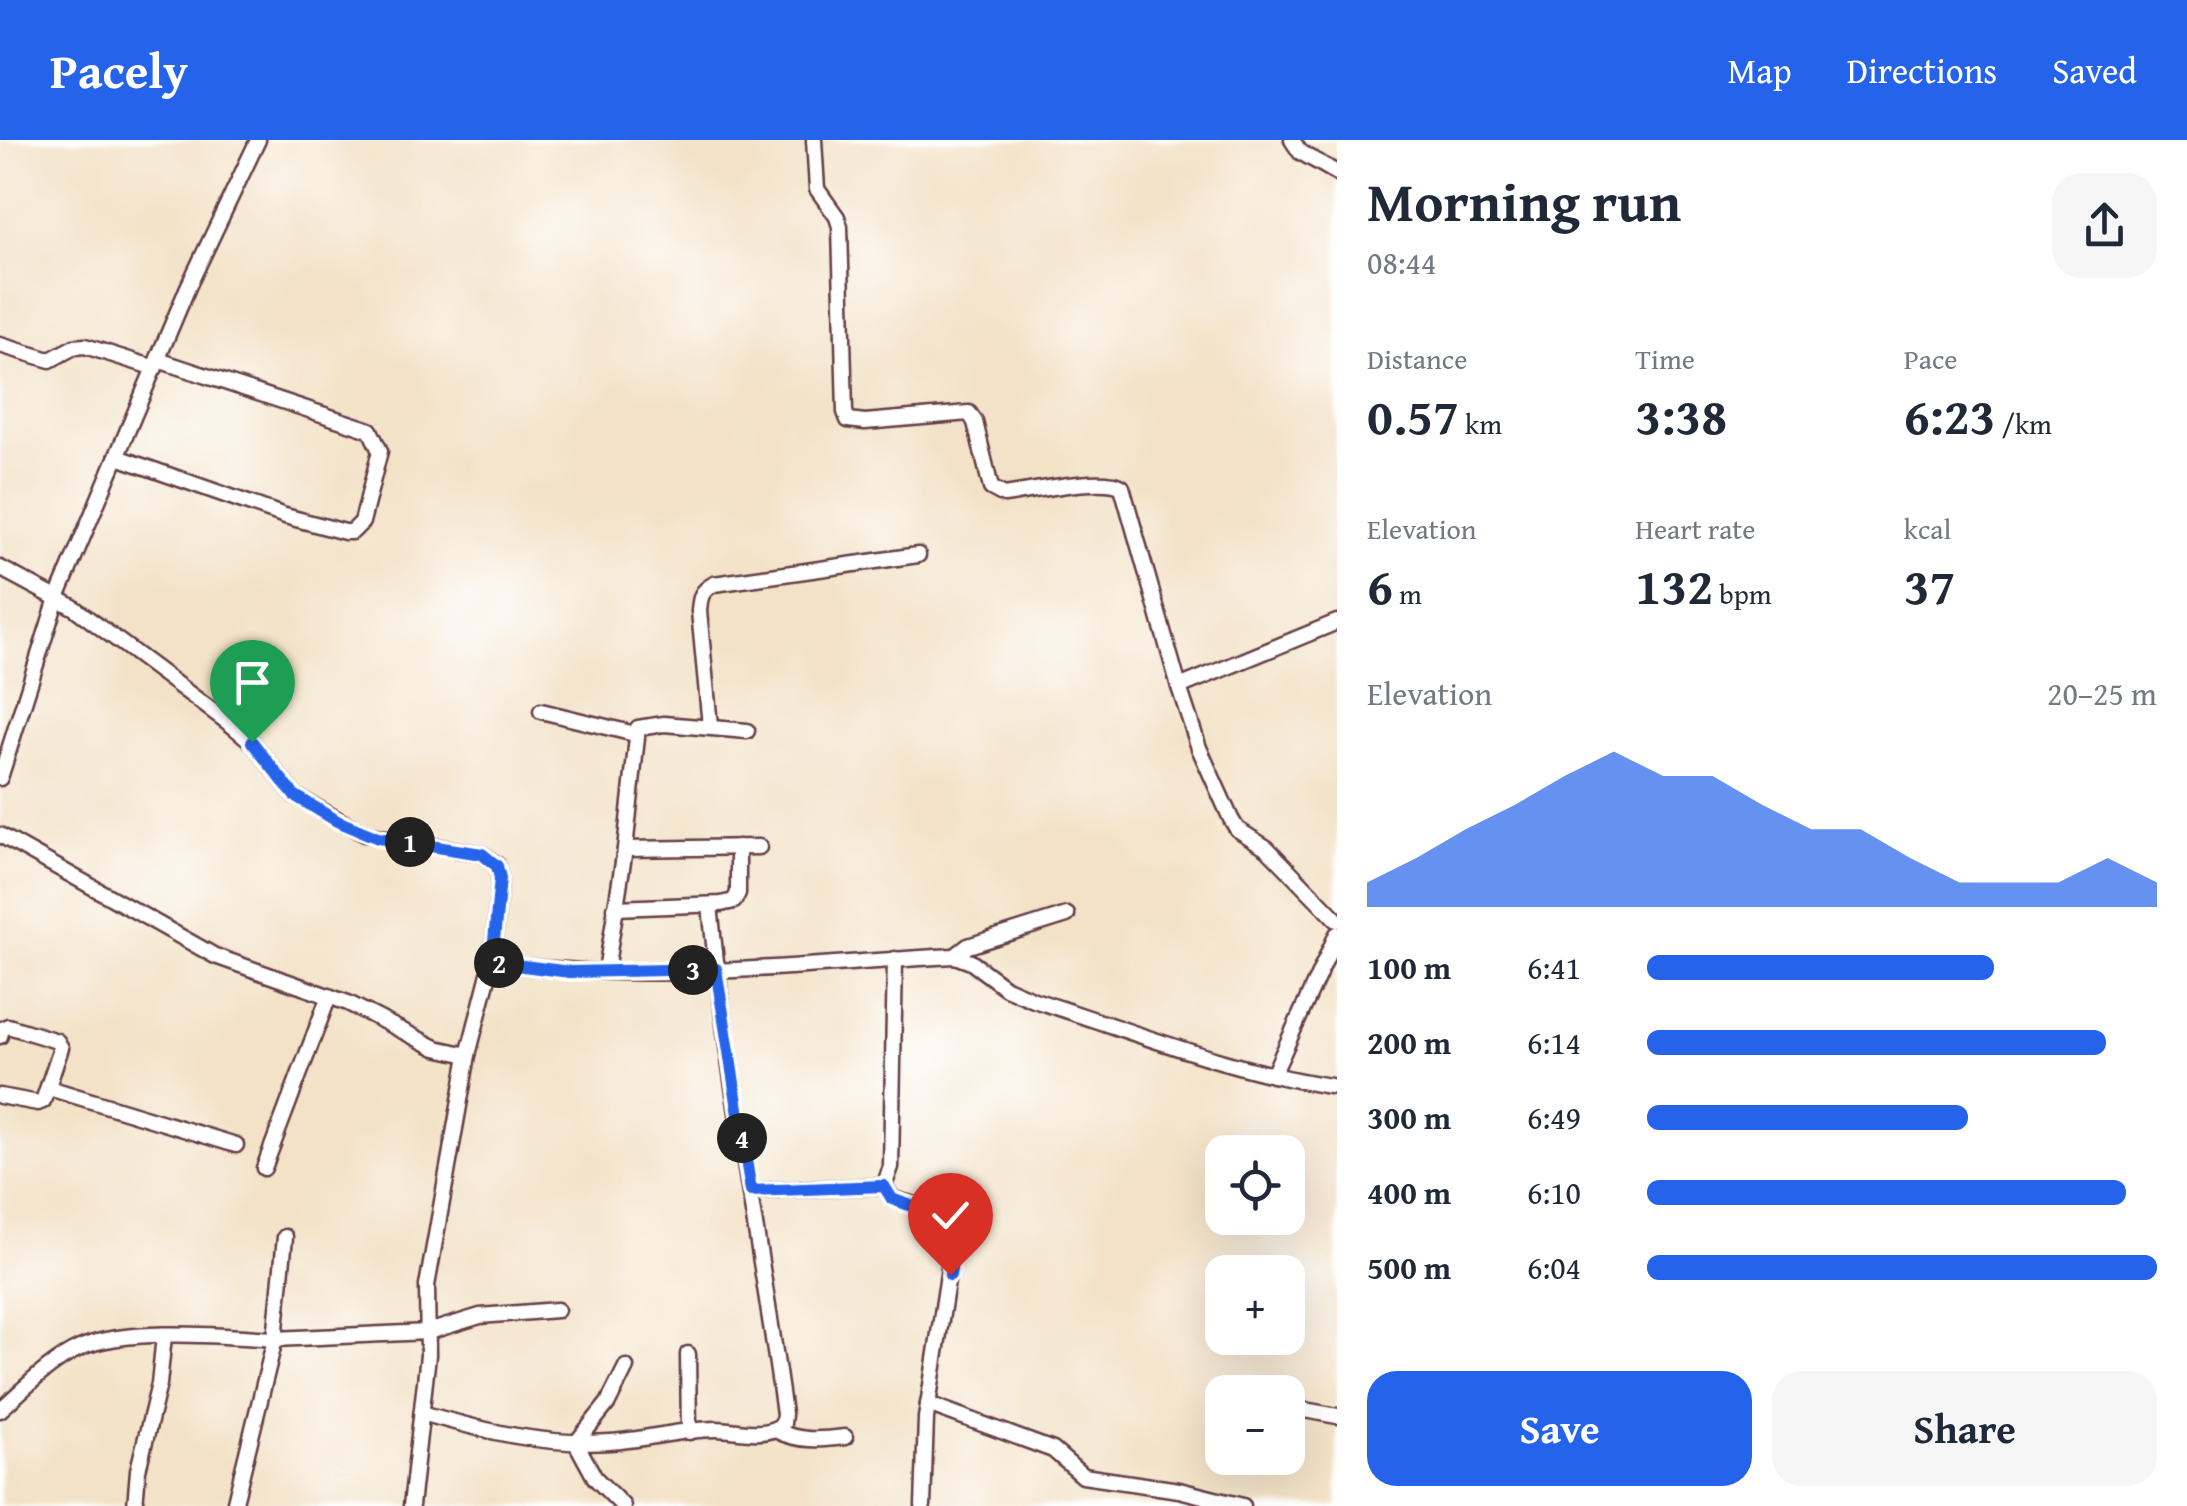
<!DOCTYPE html>
<html lang="en">
<head>
<meta charset="utf-8">
<style>
	:root { --surface:#fff; --page:#f6f6f7; --text:#1f2937; --muted:#747a83; --accent:#2563eb }
	body { margin:0; font-family:"Gentium Book Plus",serif; background:var(--page); color:var(--text); height:100vh; display:flex; flex-direction:column; font-size:38px; white-space:nowrap }
	* { box-sizing:border-box; margin:0 }
	p { font-size:32px; color:var(--muted) }
	.icon { flex:none; width:55px; height:55px; fill:none; stroke:currentColor; stroke-width:2; stroke-linecap:round; stroke-linejoin:round }
	.map { position:relative; flex:1; overflow:hidden }
	.drawer { display:flex; flex-direction:column; background:var(--surface); width:850px }
	.drawer>* { flex:none }
	.controls { position:absolute; left:1205px; top:995px; display:grid; gap:20px }
	.controls a { display:grid; place-items:center; width:100px; height:100px; border-radius:20px; background:var(--surface); box-shadow:0 10px 40px #0002; font-size:50px }
	.pin { position:absolute; display:grid; place-items:center; width:85px; height:85px; color:#fff; margin:-102px -42px; border-radius:50% 50% 50% 0; rotate:-45deg; box-shadow:0 0 10px #0007 }
	.pin .icon { rotate:45deg }
	.km { position:absolute; width:50px; height:50px; margin:-25px; border-radius:50%; background:#222; color:#fff; font-size:28px; line-height:50px; text-align:center }
	.round { display:grid; place-items:center; flex:none; width:105px; height:105px; border-radius:30px; background:var(--page) }
	.headline { display:flex; align-items:center; justify-content:space-between; height:170px; padding:0 30px }
	h1 { font-size:55px; font-weight:800; line-height:75px }
	.stats { display:grid; grid-template-columns:repeat(3,1fr); gap:15px; height:170px; padding:10px 30px }
	.stats div { display:grid; align-content:center }
	.stats b { font-size:50px; font-weight:800 }
	.stats small { font-size:28px; font-weight:400 }
	.stats p { font-size:28px }
	.chart { height:280px; padding:20px 30px }
	.chart p { display:flex; justify-content:space-between }
	.chart svg { width:100%; height:180px; margin-top:10px; fill:var(--accent); opacity:.7 }
	.action { display:flex; gap:20px; margin-top:auto; padding:20px 30px }
	.action a { flex:1; height:115px; border-radius:30px; background:var(--accent); color:#fff; font-size:40px; font-weight:800; line-height:115px; text-align:center }
	.action a+a { background:var(--page); color:var(--text) }
	ul { padding:0 30px; list-style:none; font-size:32px }
	li { display:grid; grid-template-columns:160px 120px 1fr; align-items:center; height:75px }
	li i { height:25px; border-radius:12px; background:var(--accent) }
	header { display:flex; align-items:center; gap:60px; box-sizing:border-box; height:140px; padding:0 50px; background:var(--accent); color:#fff }
	header strong { font-size:48px }
	nav { display:flex; gap:55px; margin-inline-start:auto; font-size:35px }
	main { display:flex; flex:1; min-height:0 }
	.map>svg:first-child { display:block }
	.lines { fill:none; stroke-linecap:round; stroke-linejoin:round }
	.minor-casing { stroke:#633c42; stroke-width:19 }
	.minor { stroke:#fff; stroke-width:14 }
	.route-casing { stroke:#fff; stroke-width:20 }
	.route { stroke:#2563eb; stroke-width:12 }
</style>
</head>
<body>
<header>
<strong>Pacely</strong>
<nav><a>Map</a><a>Directions</a><a>Saved</a></nav>
</header>
<main>
<div class="map">
<svg width="1337" height="1366" viewBox="0 0 1337 1366">
	<rect width="100%" height="100%" fill="#fff"/>
	<filter id="ink" filterUnits="userSpaceOnUse"><feTurbulence type="fractalNoise" baseFrequency=".01" numOctaves="2"/><feDisplacementMap in="SourceGraphic" scale="20" xChannelSelector="R" yChannelSelector="G"/><feConvolveMatrix kernelMatrix="1 2 1 2 8 2 1 2 1" color-interpolation-filters="sRGB"/></filter>
	<filter id="wash" filterUnits="userSpaceOnUse"><feTurbulence type="fractalNoise" baseFrequency=".0048" numOctaves="4" result="noise"/><feDisplacementMap in="SourceGraphic" scale="40" xChannelSelector="R" yChannelSelector="G"/><feGaussianBlur stdDeviation="2.25" result="paint"/><feColorMatrix in="noise" values="0 0 0 0 0 0 0 0 0 0 0 0 0 0 0 0 0 1.4 0 .05"/><feComposite in="paint" operator="in"/></filter>
	<g filter="url(#wash)">
		<rect width="100%" height="100%" fill="#f3e2c7"/>
	</g>
	<g filter="url(#ink)">
		<g class="lines">
			<defs>
				<g id="minor">
					<path d="M814 0 817 49 837 77 840 87 845 272 848 280 865 282 969 273 975 282 991 348 1004 355C1029 352 1103 335 1122 347L1179 547 1199 608 1231 679 1237 689 1267 708 1337 780"/>
					<path d="M1292 0 1300 12 1337 33"/>
					<path d="M0 205 50 220 74 207 85 206 155 228"/>
					<path d="M117 317 285 376 345 392H352L362 382 380 311 370 290 158 220"/>
					<path d="M0 428 73 467 234 587 252 602 294 655 364 694 482 714 497 725 500 739 492 822"/>
					<path d="M1179 547 1337 482"/>
					<path d="M541 571 635 594"/>
					<path d="M710 586 699 471C700 457 701 451 714 444L918 415"/>
					<path d="M0 638 57 458 188 147 258 0"/>
					<path d="M0 695 215 816 348 863 436 908 468 915"/>
					<path d="M625 709 759 707"/>
					<path d="M615 768 721 764 734 761 738 753V707"/>
					<path d="M955 816 968 806 1067 775"/>
					<path d="M606 831 625 709 638 588 664 584 747 591"/>
					<path d="M0 896 2 889 8 886 57 901 61 908 43 961 38 963 0 956"/>
					<path d="M1273 935 1337 794"/>
					<path d="M49 948 236 1005"/>
					<path d="M264 1028 329 856"/>
					<path d="M884 1046 893 1059 945 1073 955 1089 926 1278 923 1366"/>
					<path d="M751 1051 884 1046 891 1027 895 819"/>
					<path d="M285 1097 275 1199 428 1192 480 1176 557 1170"/>
					<path d="M688 1214 689 1292"/>
					<path d="M928 1264 1053 1310 1083 1336 1179 1350 1243 1366"/>
					<path d="M1288 1267 1337 1276"/>
					<path d="M0 1270C24 1249 51 1221 80 1208 127 1187 223 1196 275 1199L234 1366"/>
					<path d="M422 1273C484 1291 545 1306 610 1302 645 1300 681 1289 716 1289 738 1289 764 1299 783 1284L784 1274C761 1104 726 935 710 765"/>
					<path d="M775 1290C799 1302 819 1300 845 1297"/>
					<path d="M135 1366 138 1330 159 1244 164 1196"/>
					<path d="M411 1366 428 1215 427 1146 468 915 492 822C644 845 803 824 955 816L971 822 1006 848 1034 860C1133 891 1234 933 1337 947"/>
					<path d="M623 1366 595 1338 576 1303 608 1263 626 1227"/>
				</g>
			</defs>
			<use href="#minor" class="minor-casing"/>
			<use href="#minor" class="minor"/>
		</g>
	</g>
	<g class="lines" filter="url(#ink)">
		<defs>
			<path id="route" d="M252 602 294 655 337 681 378 698 482 714 497 726 500 738 492 822 570 832 716 829 751 1051 884 1046 892 1059C949 1082 963 1059 950 1135"/>
		</defs>
		<use href="#route" class="route-casing"/>
		<use href="#route" class="route"/>
	</g>
</svg>
<div class="controls">
<a><svg class="icon" aria-label="locate" viewBox="0 0 24 24"><circle cx="12" cy="12" r="6"/><path d="M12 2v4M12 18v4M2 12h4M18 12h4"/></svg></a>
<a>+</a>
<a>−</a>
</div>
<div class="pin" style="left:252px;top:602px;background:#1e9e55"><svg class="icon" aria-label="arrive" viewBox="0 0 24 24"><path d="M6 21V4h12l-3 4 3 4H6"/></svg></div>
<div class="pin" style="left:950px;top:1135px;background:#d93025"><svg class="icon" aria-label="check" viewBox="0 0 24 24"><path d="M5 12l5 5 9-10"/></svg></div>
<b class="km" style="left:410px;top:702px">1</b>
<b class="km" style="left:499px;top:823px">2</b>
<b class="km" style="left:693px;top:830px">3</b>
<b class="km" style="left:742px;top:998px">4</b>
</div>
<section class="drawer">
<div class="headline"><div><h1>Morning run</h1><p>08:44</p></div><a class="round"><svg class="icon" aria-label="share" viewBox="0 0 24 24"><path d="M12 15V3M7 8l5-5 5 5M5 13v7h14v-7"/></svg></a></div>
<div class="stats">
<div><p>Distance</p><b>0.57<small> km</small></b></div>
<div><p>Time</p><b>3:38</b></div>
<div><p>Pace</p><b>6:23<small> /km</small></b></div>
</div>
<div class="stats">
<div><p>Elevation</p><b>6<small> m</small></b></div>
<div><p>Heart rate</p><b>132<small> bpm</small></b></div>
<div><p>kcal</p><b>37</b></div>
</div>
<div class="chart"><p><span>Elevation</span>20–25 m</p>
<svg viewBox="0 0 160 44" preserveAspectRatio="none"><path d="M0 44V38L10 32L20 25L30 19L40 12L50 6L60 12L70 12L80 19L90 25L100 25L110 32L120 38L130 38L140 38L150 32L160 38V44z"/></svg>
</div>
<ul>
<li><b>100 m</b>6:41<i style="width:68%"></i></li>
<li><b>200 m</b>6:14<i style="width:90%"></i></li>
<li><b>300 m</b>6:49<i style="width:63%"></i></li>
<li><b>400 m</b>6:10<i style="width:94%"></i></li>
<li><b>500 m</b>6:04<i style="width:100%"></i></li>
</ul>
<div class="action"><a>Save</a><a>Share</a></div>
</section>
</main>
</body>
</html>
